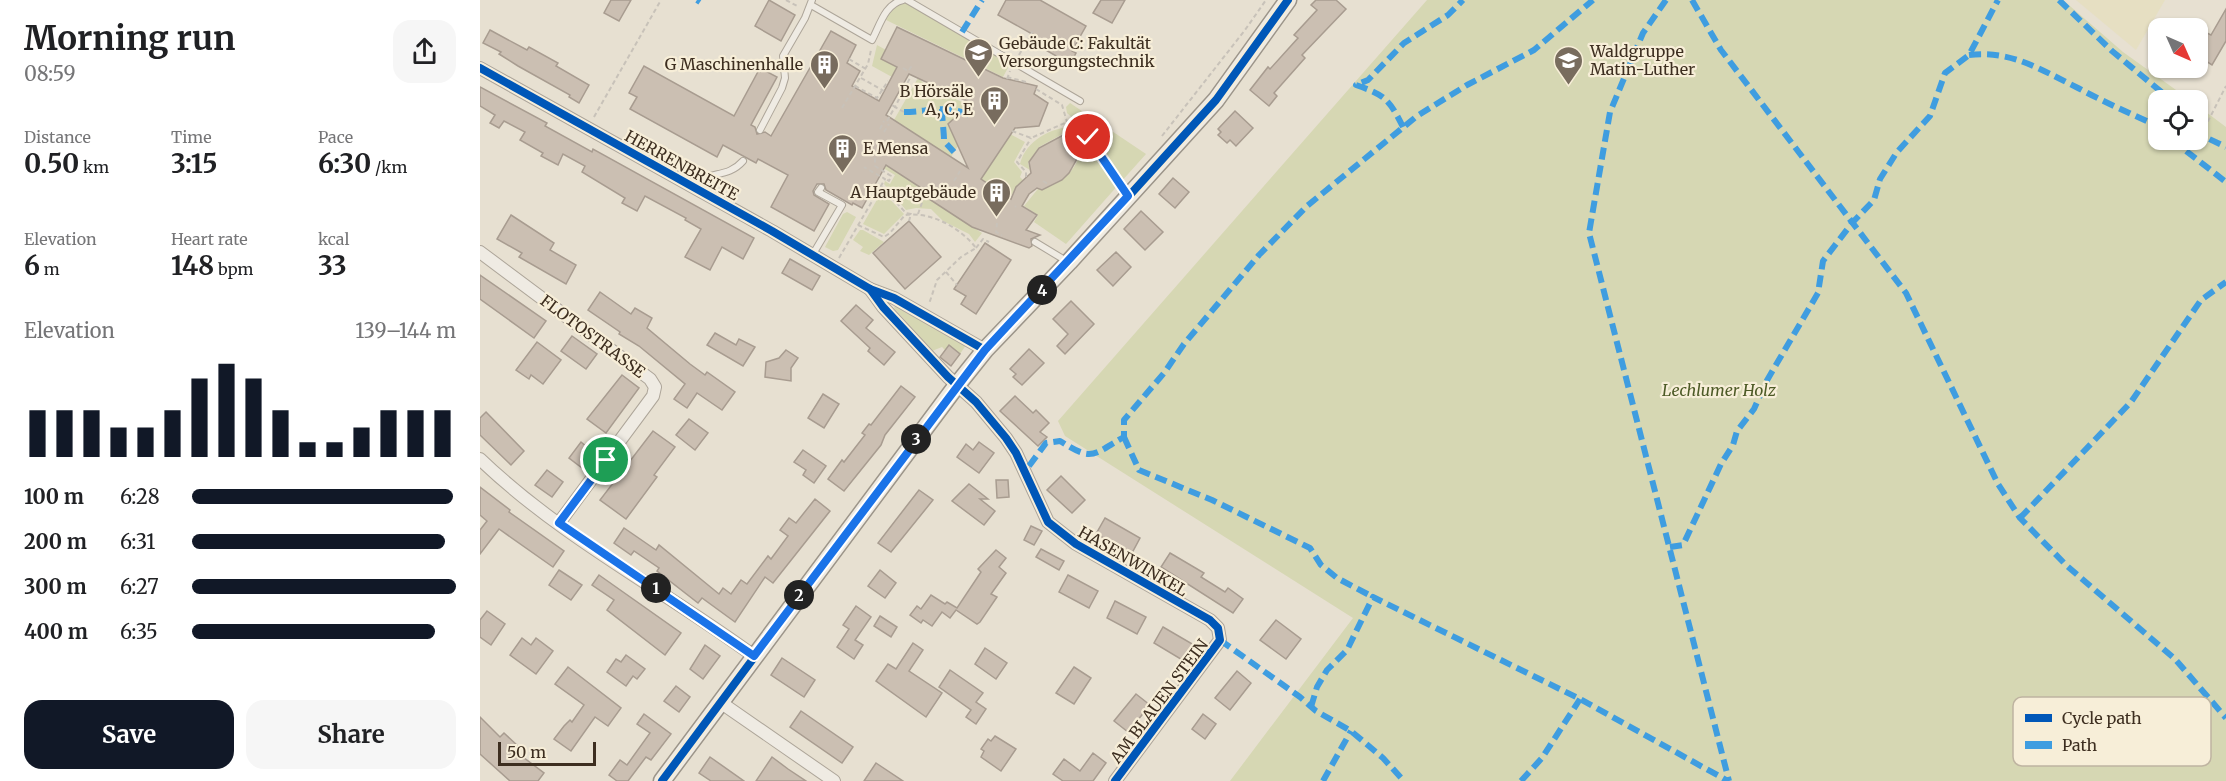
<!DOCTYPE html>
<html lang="en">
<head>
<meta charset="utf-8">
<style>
	:root { --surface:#fff; --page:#f6f6f6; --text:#202124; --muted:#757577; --accent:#111827 }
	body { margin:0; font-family:Merriweather,serif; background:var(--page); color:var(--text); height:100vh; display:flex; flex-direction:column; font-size:22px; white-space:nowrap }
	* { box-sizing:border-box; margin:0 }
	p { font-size:20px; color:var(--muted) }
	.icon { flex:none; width:33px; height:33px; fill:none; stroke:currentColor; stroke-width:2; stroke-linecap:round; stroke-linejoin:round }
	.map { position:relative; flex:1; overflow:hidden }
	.sheet { display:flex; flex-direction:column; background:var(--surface); width:480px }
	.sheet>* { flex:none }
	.needle { width:39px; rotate:135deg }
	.buttons { position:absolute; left:1668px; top:18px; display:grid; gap:12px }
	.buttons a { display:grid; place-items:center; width:60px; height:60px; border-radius:12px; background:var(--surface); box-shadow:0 2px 4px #0004; font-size:30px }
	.scale { position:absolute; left:18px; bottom:15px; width:98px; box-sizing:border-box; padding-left:6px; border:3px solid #3d2e20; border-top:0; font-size:16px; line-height:21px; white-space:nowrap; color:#3d2e20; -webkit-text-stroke:4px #f7eed8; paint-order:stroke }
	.pin { position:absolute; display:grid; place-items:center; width:51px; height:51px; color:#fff; margin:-26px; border:3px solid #fff; border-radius:50%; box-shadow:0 2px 6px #0007 }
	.km { position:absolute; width:30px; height:30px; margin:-15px; border-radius:50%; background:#222; color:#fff; font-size:16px; line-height:30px; text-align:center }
	.round { display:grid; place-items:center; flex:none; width:63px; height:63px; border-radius:18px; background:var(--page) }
	.summary { display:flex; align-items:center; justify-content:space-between; height:102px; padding:0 24px }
	h1 { font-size:33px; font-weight:700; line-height:45px }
	.stats { display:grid; grid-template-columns:repeat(3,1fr); gap:9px; height:102px; padding:6px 24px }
	.stats div { display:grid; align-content:center }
	.stats b { font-size:26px; font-weight:700 }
	.stats small { font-size:16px; font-weight:400 }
	.stats p { font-size:16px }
	.chart { height:168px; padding:12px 24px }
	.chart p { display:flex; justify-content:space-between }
	.chart svg { width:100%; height:108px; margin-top:6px; stroke:var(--accent); stroke-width:6 }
	.primary-button { display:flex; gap:12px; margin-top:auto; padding:12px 24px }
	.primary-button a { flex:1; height:69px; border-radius:18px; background:var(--accent); color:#fff; font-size:24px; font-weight:700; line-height:69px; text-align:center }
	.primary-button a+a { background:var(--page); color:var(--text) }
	ul { padding:0 24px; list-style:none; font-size:20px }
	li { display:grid; grid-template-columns:96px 72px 1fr; align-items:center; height:45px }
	li i { height:15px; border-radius:8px; background:var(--accent) }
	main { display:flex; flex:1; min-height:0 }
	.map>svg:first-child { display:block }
	.farmland { fill:#e6dfc2 }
	.green { fill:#d6d7b3 }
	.building { fill:#cbbfb2; stroke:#a89c90; stroke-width:1.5; fill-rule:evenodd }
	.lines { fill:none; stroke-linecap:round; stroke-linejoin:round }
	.service-casing { stroke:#ada599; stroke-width:8 }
	.minor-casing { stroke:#ada599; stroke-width:14 }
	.secondary-casing { stroke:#9c958a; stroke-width:19 }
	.path { stroke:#c8c2b9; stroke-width:2; stroke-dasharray:4.5 3; stroke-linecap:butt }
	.service { stroke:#efebe3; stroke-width:6 }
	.minor { stroke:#efebe3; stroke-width:12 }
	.secondary { stroke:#efebe3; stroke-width:16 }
	.quiet { stroke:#3f9de0; stroke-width:6; stroke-dasharray:12 6; stroke-linecap:butt }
	.cycleway-casing { stroke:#f7eed8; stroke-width:11 }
	.cycleway { stroke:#0057b8; stroke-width:8 }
	.route-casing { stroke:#fff; stroke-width:12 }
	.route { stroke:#1a73e8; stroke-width:8 }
	.labels { text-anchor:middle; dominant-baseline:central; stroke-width:4.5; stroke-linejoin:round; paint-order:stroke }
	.poi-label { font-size:16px; fill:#3d2e20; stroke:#f7eed8; text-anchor:start }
	.street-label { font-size:16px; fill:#3d2e20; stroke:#f7eed8 }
	.park-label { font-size:16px; font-style:italic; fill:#4d5a26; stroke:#f7eed8 }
	.key { fill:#f7eed8; stroke:#bfb4a1; stroke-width:1.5 }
	.key-label { font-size:16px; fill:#3d2e20 }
</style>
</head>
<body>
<main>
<section class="sheet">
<div class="summary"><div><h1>Morning run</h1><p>08:59</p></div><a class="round"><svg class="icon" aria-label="share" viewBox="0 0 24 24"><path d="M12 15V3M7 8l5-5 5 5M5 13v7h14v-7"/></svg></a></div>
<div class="stats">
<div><p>Distance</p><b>0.50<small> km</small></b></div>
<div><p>Time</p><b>3:15</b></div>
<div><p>Pace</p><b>6:30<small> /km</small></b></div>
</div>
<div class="stats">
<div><p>Elevation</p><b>6<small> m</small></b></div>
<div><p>Heart rate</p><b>148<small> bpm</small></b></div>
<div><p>kcal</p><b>33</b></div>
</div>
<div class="chart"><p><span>Elevation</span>139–144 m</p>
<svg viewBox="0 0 160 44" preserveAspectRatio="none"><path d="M5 44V25M15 44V25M25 44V25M35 44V32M45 44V32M55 44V25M65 44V12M75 44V6M85 44V12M95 44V25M105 44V38M115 44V38M125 44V32M135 44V25M145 44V25M155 44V25"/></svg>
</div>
<ul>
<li><b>100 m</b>6:28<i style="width:99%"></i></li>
<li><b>200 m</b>6:31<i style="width:96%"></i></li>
<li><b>300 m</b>6:27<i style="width:100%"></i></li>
<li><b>400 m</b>6:35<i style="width:92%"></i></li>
</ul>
<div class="primary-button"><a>Save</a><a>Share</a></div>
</section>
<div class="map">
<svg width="1746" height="781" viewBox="0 0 1746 781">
	<rect width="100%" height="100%" fill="#e7e0d1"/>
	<path class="farmland" d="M1596 0H1685L1656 50Z"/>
	<g class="green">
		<path d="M947 0H1583L1643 52 1710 100H1678V140H1718V106L1746 127V781H750L873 618 585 436 578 421Z"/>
		<path d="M428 3 530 64 523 77 404 19 413 6Z"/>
		<path d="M397 45 406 50 401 59 417 67 412 77 392 66Z"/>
		<path d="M438 78 446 85 497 109 492 120 477 115 468 124 478 146 471 157 414 120Z"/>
		<path d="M590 103 666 154 640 183 606 130 587 113 586 107Z"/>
		<path d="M594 126 601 131 639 184 586 244 554 222 558 215 544 206 562 184 569 187C588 179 597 166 603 147L588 131 559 147 548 163 550 170 540 164C546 140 571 128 594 126Z"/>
		<path d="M530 134 545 142 534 162 542 172 540 177 543 180 529 198 486 170Z"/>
		<path d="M405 165 449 193 446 197 502 233 495 242 489 234 463 221 451 209 436 208 426 210 404 184 405 181 410 184 415 175 403 168Z"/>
		<path d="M402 191 424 214 404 234 383 224Z"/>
		<path d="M367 212 376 217 358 250 353 251 345 247 363 214Z"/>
		<path d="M380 230H383L404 242 389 255 380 251 383 247 373 240Z"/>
		<path d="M416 304 488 342 480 354 469 345 465 350 462 347 452 351 414 308Z"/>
	</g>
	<g class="building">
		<path d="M131 0H151L139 21 124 13Z"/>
		<path d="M289 0 315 15 301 41 275 26Z"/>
		<path d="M526 0H560L606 26 592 51 596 53 590 64 550 41 554 35 518 15Z"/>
		<path d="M621 0H645L632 23 613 13Z"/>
		<path d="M836 0H856L866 9 822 55 825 58 794 93 797 96 789 106 770 90 788 67 790 69 818 38 814 35 837 10 831 5Z"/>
		<path d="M1746 9V41L1732 65 1718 56V44L1725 32 1731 35Z"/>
		<path d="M417 27 523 78 557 86 554 94 568 103 559 126 535 128 501 179 531 199 536 187 551 173 549 162 559 148 589 132 603 148 589 173 582 180 562 190 557 188 549 194 542 206 557 215 546 230 560 235 551 239 552 246 549 248 492 227 446 197 449 193 406 165 382 208 373 203 372 205 346 190 344 184H337L333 191 334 195 349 204 334 231 291 207 308 175 278 159 276 163 243 145 237 157 150 109 157 97 149 93 164 66 254 116 280 68 297 77 271 125 275 127 277 134 285 132 291 136 351 31 376 45 367 63 380 71 372 86 399 101 417 67 401 59ZM429 74 491 103 468 124 488 168 406 115Z"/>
		<path d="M10 30 47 50 49 47 78 63 76 66 109 85 99 103 89 97 90 95 38 66 19 54 21 52 3 43Z"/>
		<path d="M0 87 67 123 65 126 112 152 113 149 274 238 263 259 242 247 230 270 205 257 221 229 205 220 206 218 165 196 157 211 142 203 145 198 102 172 105 166 83 154 78 165 61 156 63 153 40 140 45 132 24 121 19 128 10 123 15 115 0 106Z"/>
		<path d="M755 111 773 128 756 146 750 140 747 143 738 135 741 132 738 129Z"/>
		<path d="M693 178 709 192 695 208 679 194Z"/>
		<path d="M661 211 683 232 665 250 644 229Z"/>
		<path d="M31 215 74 243 70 250 96 265 86 284 39 257 42 253 17 239Z"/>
		<path d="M429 221 461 257 425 289 393 253Z"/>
		<path d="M505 243 531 260 496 314 481 304 486 296 474 289Z"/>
		<path d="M636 252 651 267 633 286 617 270Z"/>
		<path d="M310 259 340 276 332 290 302 273Z"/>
		<path d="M0 275 66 321 54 338 0 299Z"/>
		<path d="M120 292 151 314 155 308 172 318 167 328 210 364 225 375 227 372 255 392 242 410 217 393 207 408 194 399 205 384 159 346 139 334 140 332 108 310Z"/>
		<path d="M591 301 614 324 585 354 577 346 588 334 573 319Z"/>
		<path d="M376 305 393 320 386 328 415 352 404 365 388 351 390 348 361 321Z"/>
		<path d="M235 333 256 345 259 339 275 347 263 366 227 345Z"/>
		<path d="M92 336 117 354 106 369 81 351Z"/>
		<path d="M57 342 81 360 63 384 51 375 49 379 36 370Z"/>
		<path d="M469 345 480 354 471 366 460 357Z"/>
		<path d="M549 349 564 363 542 385 533 377 536 374 530 369Z"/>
		<path d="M306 350 318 358 311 368V381L285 377 286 362 299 358Z"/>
		<path d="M142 375 159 388 126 433 107 419Z"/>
		<path d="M421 386 435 397 405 435 401 445 364 491 348 479 362 460 364 462 385 435 382 433 389 424 391 425Z"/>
		<path d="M343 394 359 404 344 428 328 418Z"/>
		<path d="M535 396 553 413 556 410 569 423 560 432 567 437 558 446 520 411Z"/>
		<path d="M6 412 44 451 31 465 0 435V418Z"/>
		<path d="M209 419 228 433 215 450 196 435Z"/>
		<path d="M173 431 195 447 174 475 177 477 146 519 120 500Z"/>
		<path d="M101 442 114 453 102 468 89 458Z"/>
		<path d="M499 442 514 453 499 473 477 457 486 444 493 450Z"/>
		<path d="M323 450 346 466 334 483 323 475 326 470 314 462Z"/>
		<path d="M67 470 83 482 72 497 55 485Z"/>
		<path d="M581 476 605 500 592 513 567 490Z"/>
		<path d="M516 480H528L529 497 517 498Z"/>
		<path d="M489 484 508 499H500L515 511 504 525 472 501Z"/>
		<path d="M0 487 30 510 29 512 84 551 73 567 19 529 0 554V530L7 521 0 515Z"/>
		<path d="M439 490 453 500 411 552 398 543Z"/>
		<path d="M335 499 350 511 293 583 285 577 255 622 222 598 218 603 177 571 179 568 154 551 151 555 134 543 144 528 176 550 179 545 239 594 243 588 251 594 261 580 267 584 288 556 291 559 308 536 300 530 309 518 316 523Z"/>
		<path d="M625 518 660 538 652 553 616 534Z"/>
		<path d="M551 526 562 531 554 545 544 540Z"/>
		<path d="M561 549 584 561 579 570 556 557Z"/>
		<path d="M516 550 526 558 519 567 526 573 511 594 517 597 500 622 497 624 476 610 470 618 462 612 452 626 443 620 441 623 430 615 437 606 441 609 451 595 465 604 467 602 477 608 501 572 498 569Z"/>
		<path d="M690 553 724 573 721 577 745 592 748 588 763 599 753 613 681 567Z"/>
		<path d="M79 570 102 585 91 600 69 585Z"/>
		<path d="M400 570 416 583 405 598 388 586Z"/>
		<path d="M119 575 201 633 185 655 127 610 134 600 112 585Z"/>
		<path d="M588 575 618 591 609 608 579 592Z"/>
		<path d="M635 601 666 617 657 634 627 618Z"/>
		<path d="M376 606 391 617 375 640 383 645 374 659 357 647 369 629 363 625Z"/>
		<path d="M7 611 25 624 11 645 0 637V620Z"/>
		<path d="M400 616 417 627 411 637 394 626Z"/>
		<path d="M796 620 821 639 806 659 780 640Z"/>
		<path d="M683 627 714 645 704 661 674 643Z"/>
		<path d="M42 638 51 645 56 638 73 651 56 674 30 655Z"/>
		<path d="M433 643 443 650 429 671 462 693 446 717 396 681 408 664 416 669Z"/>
		<path d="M225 645 240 656 223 679 210 669Z"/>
		<path d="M505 648 527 663 516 679 495 664Z"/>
		<path d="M146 655 165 669 157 679 153 676 146 686 127 672 136 659 141 662Z"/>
		<path d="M302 658 335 680 324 697 291 675Z"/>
		<path d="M88 667 141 708 128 726 115 717 91 751 74 739 84 726 90 720 92 722 104 705 75 684Z"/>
		<path d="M594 667 611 678 594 704 576 693Z"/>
		<path d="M470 670 503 693 496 702 506 709 496 724 486 717 491 710 459 687Z"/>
		<path d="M757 671 771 683 750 710 735 698Z"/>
		<path d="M196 686 210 697 199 712 184 701Z"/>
		<path d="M656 694 670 705 648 732 634 721Z"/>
		<path d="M321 711 373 747 362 763 310 727Z"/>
		<path d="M164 714 191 734 171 760 166 757 148 781H137L129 775 140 760 147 765 170 733 157 724Z"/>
		<path d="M723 714 736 724 725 739 712 729Z"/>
		<path d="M0 717 20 737 24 733 39 747 35 751 64 773 58 781H30L0 754Z"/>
		<path d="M515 736 536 749 521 771 501 757 504 751 501 749 508 739 511 741Z"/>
		<path d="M613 753 626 763 613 781H583L573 774 584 759 600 771Z"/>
		<path d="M230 757 264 781H231L219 773Z"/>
		<path d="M292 757 308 769 326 781H276Z"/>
		<path d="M396 763 423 781H384Z"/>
	</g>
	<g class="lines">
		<defs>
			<g id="service">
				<path d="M427 0 600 101"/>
				<path d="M331 5 392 40C400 25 405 4 423 0"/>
				<path d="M280 130 302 88 305 78 303 56 325 18 332 0"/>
				<path d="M212 185C230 170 247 179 263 161"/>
				<path d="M555 242 588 262"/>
				<path d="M333 254 362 205 338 192 341 188"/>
			</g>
			<g id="minor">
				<path d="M0 68 292 231 390 289 414 298 505 350"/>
				<path d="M0 252 170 379 175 387 173 396 79 523"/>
				<path d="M390 289 403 307 468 377 496 402 526 438 536 453 568 522 596 544 730 620 738 628 740 640 635 781"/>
				<path d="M0 459C81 537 184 590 274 656"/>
				<path d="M240 702 354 781"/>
			</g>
			<path id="secondary" d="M182 781 477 385 505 350 589 262 736 100 808 0"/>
		</defs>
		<use href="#service" class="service-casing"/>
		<use href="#minor" class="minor-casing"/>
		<use href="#secondary" class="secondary-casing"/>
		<g class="path">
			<path d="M306 0 319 7"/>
			<path d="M539 55 554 29"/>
			<path d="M369 59 386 69"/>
			<path d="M423 68 428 71"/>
			<path d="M429 70 433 64"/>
			<path d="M527 77 546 82"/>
			<path d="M381 78 404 91"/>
			<path d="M527 79 530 71"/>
			<path d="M375 86 397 98 408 81"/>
			<path d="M556 89 582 105 587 122 603 129 640 184"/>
			<path d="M500 105 503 99"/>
			<path d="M362 108 388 64 391 50"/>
			<path d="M424 112 415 107 430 78"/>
			<path d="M114 117 181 0"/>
			<path d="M407 121 415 107 412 105"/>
			<path d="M400 129 404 121"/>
			<path d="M532 131 551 138 587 122"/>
			<path d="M404 132 409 124"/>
			<path d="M1721 135 1746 86"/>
			<path d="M682 136 765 30 786 0"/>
			<path d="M395 158V166L411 176 409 181 406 179"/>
			<path d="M546 177V172L537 162 551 138"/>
			<path d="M474 181 480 171"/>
			<path d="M563 181 568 184"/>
			<path d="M401 186 426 213 431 214 429 221"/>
			<path d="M535 207 536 206"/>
			<path d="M438 214 446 191"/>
			<path d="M517 223 516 232 522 235"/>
			<path d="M378 225 404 237 410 233 425 215C450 211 481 228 496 248L481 257 457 280 449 304"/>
			<path d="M496 248 503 239 509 242"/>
			<path d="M359 258 405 179 384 167"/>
			<path d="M466 272 477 285"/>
		</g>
		<use href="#service" class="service"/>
		<use href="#minor" class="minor"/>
		<use href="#secondary" class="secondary"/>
		<g class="quiet">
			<path d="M217 0 220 2"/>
			<path d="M1186 0 1163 33 1130 112 1109 233 1249 781"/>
			<path d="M1212 0 1241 50 1426 293 1518 484 1540 518 1586 565 1695 659 1746 718"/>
			<path d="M1579 0 1632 51 1691 100"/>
			<path d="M482 32 502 0"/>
			<path d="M1489 55C1532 50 1561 70 1598 88 1624 102 1651 114 1678 126"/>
			<path d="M462 109C462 120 464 131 464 141L474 152"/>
			<path d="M424 112C450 112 468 103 493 117"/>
			<path d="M923 127C909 99 905 95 876 85L888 80 924 43 968 15 983 0"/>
			<path d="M1718 127 1721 135 1746 147"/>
			<path d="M1692 140 1746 182"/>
			<path d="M644 437 659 470 732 500 830 548 841 565 857 578 893 597"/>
			<path d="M549 466 566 443 580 441C613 462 612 455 644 437V420L684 373 704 344 779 255 827 206 937 116 987 85 1054 50 1113 0"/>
			<path d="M1540 518 1651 402 1721 300 1746 282"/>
			<path d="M1190 547 1203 545 1241 464 1253 445 1257 431 1274 409 1286 382 1338 293 1343 261 1372 223 1394 200 1400 179 1417 152 1450 116 1465 73 1489 55 1518 0"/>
			<path d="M740 640 820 697 836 711 871 731 903 758 924 781"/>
			<path d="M831 707 837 687 847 670 867 650 893 597 1100 699 1248 781"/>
			<path d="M843 781 871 731"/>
			<path d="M1041 781 1062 758 1100 699"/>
		</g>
		<defs>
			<g id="cycleway">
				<path d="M0 68 292 231 390 289 414 298 505 350"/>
				<path d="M390 289 403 307 468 377 496 402 526 438 536 453 568 522 596 544 730 620 738 628 740 640 635 781"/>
				<path d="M182 781 477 385 505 350 589 262 736 100 808 0"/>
			</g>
		</defs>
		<use href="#cycleway" class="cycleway-casing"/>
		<use href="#cycleway" class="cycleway"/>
	</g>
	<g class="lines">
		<defs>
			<path id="route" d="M126 460 79 523 274 656 505 350 648 196 608 137"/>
		</defs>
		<use href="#route" class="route-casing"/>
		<use href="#route" class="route"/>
	</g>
	<defs>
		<symbol id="university-pin" viewBox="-11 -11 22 30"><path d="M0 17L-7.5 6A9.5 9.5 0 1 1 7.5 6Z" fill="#786c5e" stroke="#f7eed8"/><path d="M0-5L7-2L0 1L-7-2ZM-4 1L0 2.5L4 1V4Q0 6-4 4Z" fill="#fff"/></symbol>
		<symbol id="school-pin" viewBox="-11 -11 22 30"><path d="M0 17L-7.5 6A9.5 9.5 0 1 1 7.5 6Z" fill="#786c5e" stroke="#f7eed8"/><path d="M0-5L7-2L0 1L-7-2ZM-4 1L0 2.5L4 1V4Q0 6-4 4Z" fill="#fff"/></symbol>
		<symbol id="building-pin" viewBox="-11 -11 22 30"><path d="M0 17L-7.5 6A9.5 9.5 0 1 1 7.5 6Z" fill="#786c5e" stroke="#f7eed8"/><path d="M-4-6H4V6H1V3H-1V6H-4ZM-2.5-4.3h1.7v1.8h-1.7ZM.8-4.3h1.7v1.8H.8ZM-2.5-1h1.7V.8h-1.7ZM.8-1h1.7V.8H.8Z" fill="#fff"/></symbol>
	</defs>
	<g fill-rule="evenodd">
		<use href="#university-pin" x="482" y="36" width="33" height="45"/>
		<use href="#school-pin" x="1072" y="44" width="33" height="45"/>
		<use href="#building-pin" x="328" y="48" width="33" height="45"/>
		<use href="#building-pin" x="498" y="84" width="33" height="45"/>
		<use href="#building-pin" x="346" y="132" width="33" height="45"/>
		<use href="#building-pin" x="500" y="176" width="33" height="45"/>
	</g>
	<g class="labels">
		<g class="poi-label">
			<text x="519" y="43">Gebäude C: Fakultät<tspan x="519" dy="18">Versorgungstechnik</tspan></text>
			<text x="1110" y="51">Waldgruppe<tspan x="1110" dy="18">Matin-Luther</tspan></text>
			<text x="323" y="64" text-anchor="end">G Maschinenhalle</text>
			<text x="493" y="91" text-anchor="end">B Hörsäle<tspan x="493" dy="18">A, C, E</tspan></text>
			<text x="383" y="148">E Mensa</text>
			<text x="496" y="192" text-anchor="end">A Hauptgebäude</text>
		</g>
		<g class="street-label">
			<text transform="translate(202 165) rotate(29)">HERRENBREITE</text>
			<text transform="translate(113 336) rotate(37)">FLOTOSTRASSE</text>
			<text transform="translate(653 561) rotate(30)">HASENWINKEL</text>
			<text transform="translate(679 701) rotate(-53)">AM BLAUEN STEIN</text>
		</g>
		<g class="park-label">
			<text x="1239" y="390">Lechlumer Holz</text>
		</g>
	</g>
	<rect x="1533" y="697" width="198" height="69" rx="9" class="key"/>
	<rect x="1545" y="714" width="27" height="8" fill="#0057b8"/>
	<rect x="1545" y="741" width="27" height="8" fill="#3f9de0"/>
	<g class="key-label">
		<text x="1582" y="724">Cycle path</text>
		<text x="1582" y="751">Path</text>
	</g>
</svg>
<div class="buttons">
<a><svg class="needle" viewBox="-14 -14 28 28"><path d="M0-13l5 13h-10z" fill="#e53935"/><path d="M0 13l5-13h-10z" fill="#757577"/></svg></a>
<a><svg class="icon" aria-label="locate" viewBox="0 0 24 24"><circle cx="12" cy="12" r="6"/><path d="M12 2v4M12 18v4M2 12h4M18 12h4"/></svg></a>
</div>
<div class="scale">50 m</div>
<div class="pin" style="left:126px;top:460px;background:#1e9e55"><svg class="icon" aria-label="arrive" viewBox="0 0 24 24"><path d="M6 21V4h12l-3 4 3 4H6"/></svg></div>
<div class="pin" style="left:608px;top:137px;background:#d93025"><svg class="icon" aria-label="check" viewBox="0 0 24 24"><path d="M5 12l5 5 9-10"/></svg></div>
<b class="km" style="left:176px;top:588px">1</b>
<b class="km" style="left:319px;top:595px">2</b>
<b class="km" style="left:436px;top:439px">3</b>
<b class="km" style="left:562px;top:290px">4</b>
</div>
</main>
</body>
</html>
